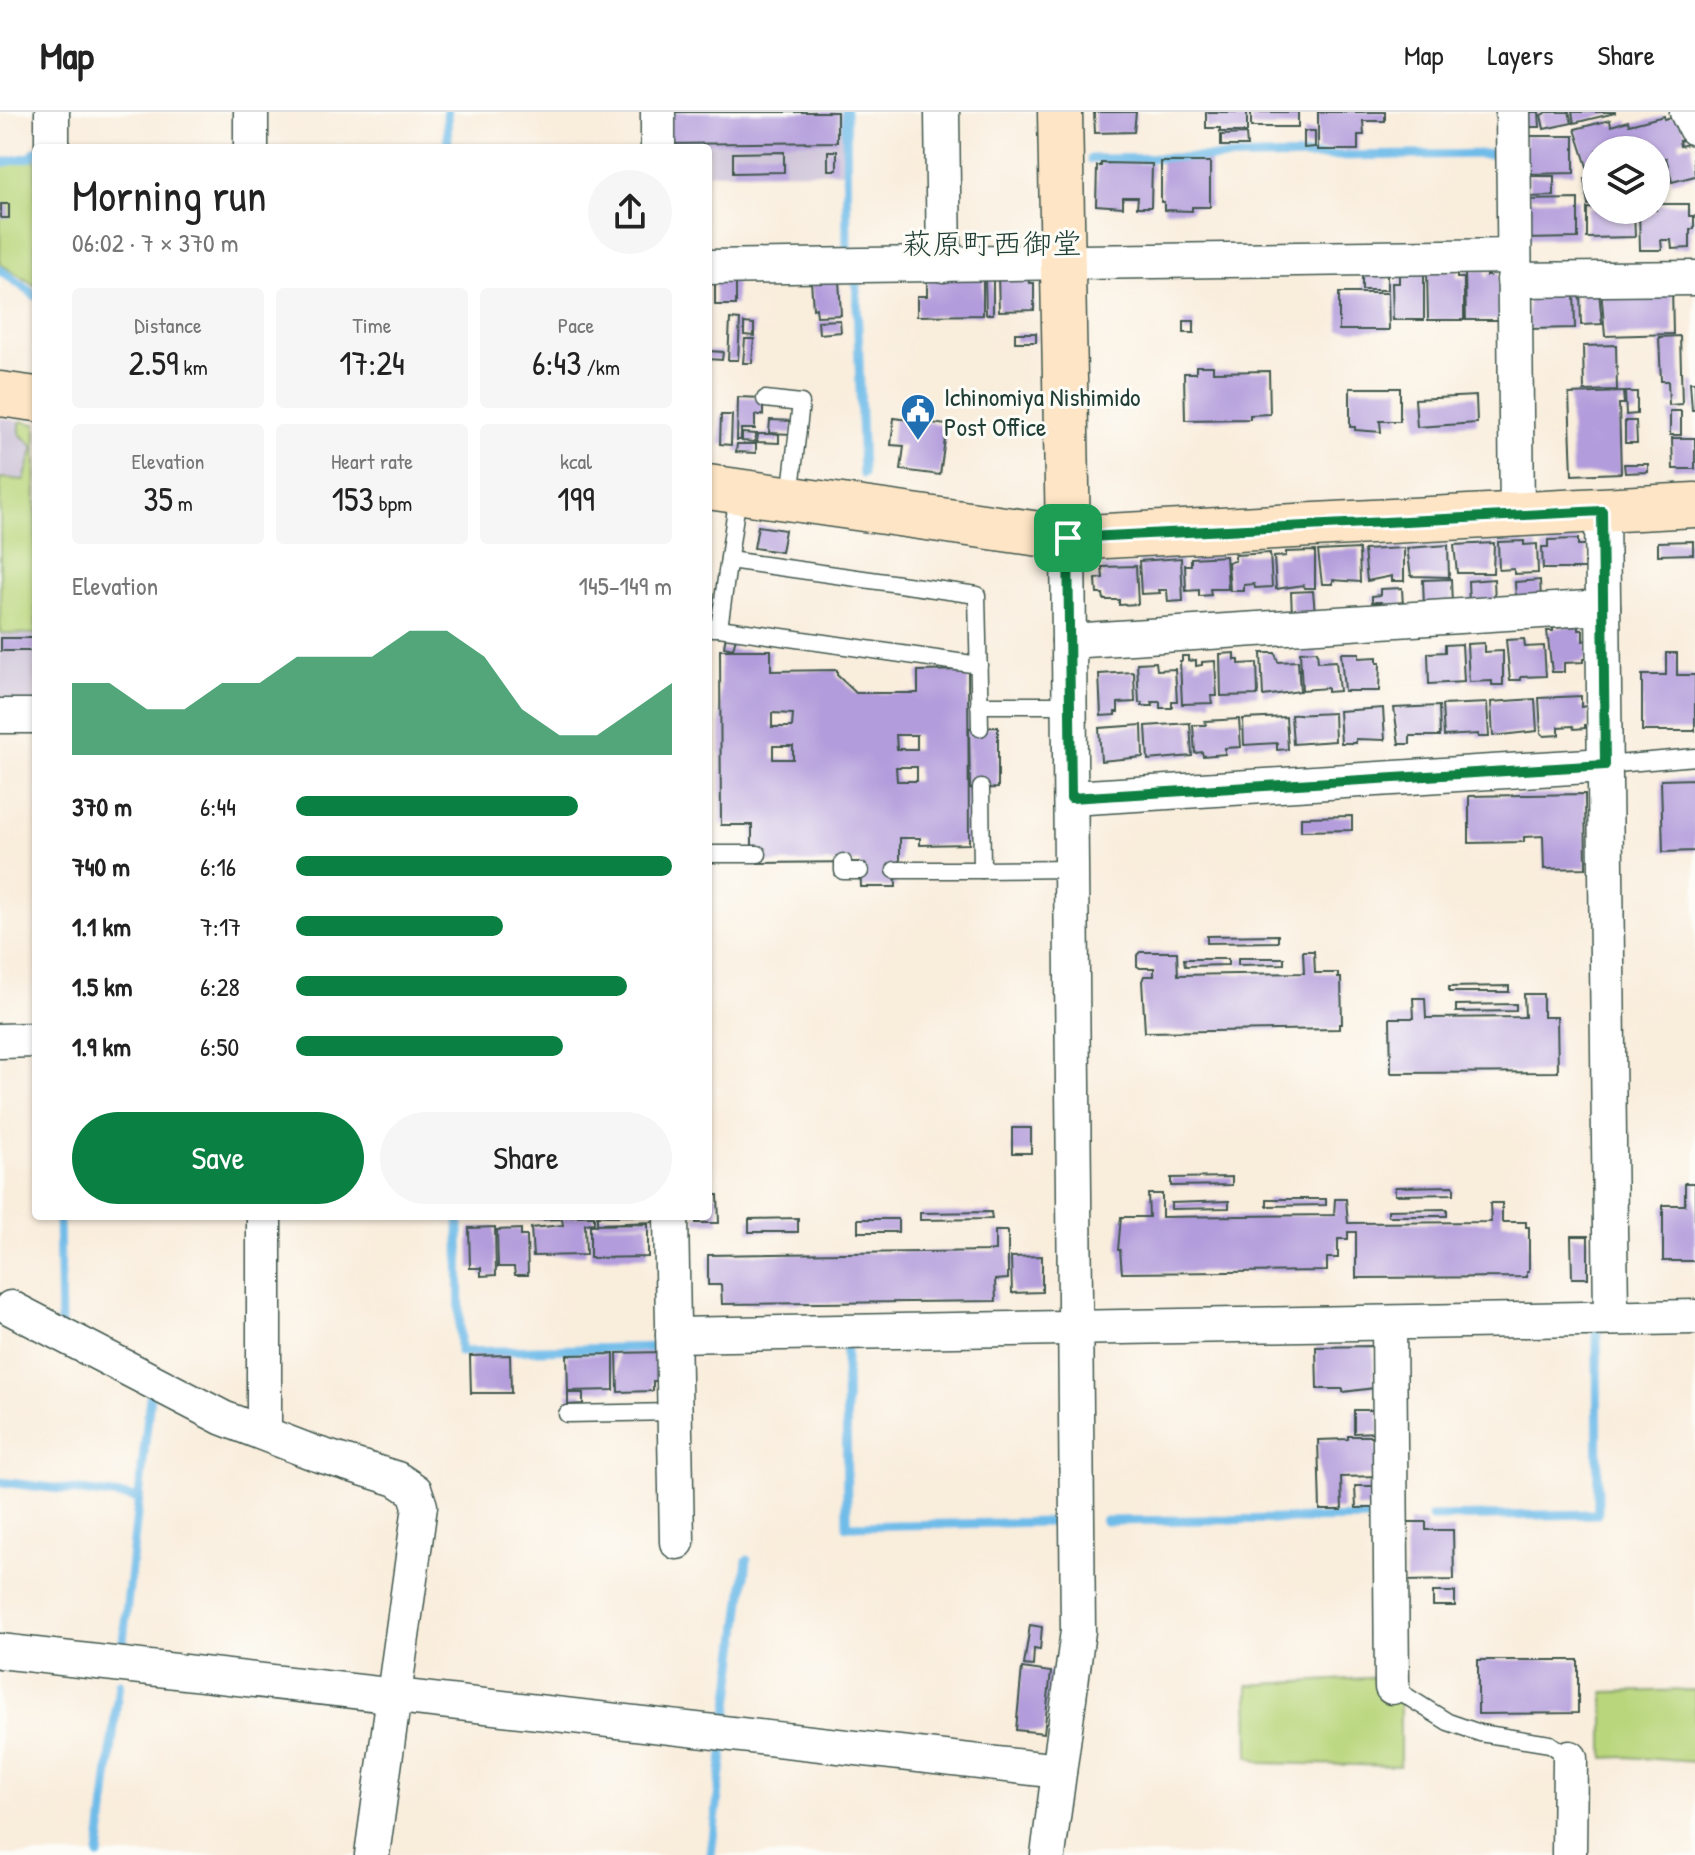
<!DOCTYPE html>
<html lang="en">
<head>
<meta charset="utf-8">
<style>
	:root { --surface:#fff; --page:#f6f6f6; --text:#222; --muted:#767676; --line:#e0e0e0; --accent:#0b8043 }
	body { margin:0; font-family:"Patrick Hand","Klee One",sans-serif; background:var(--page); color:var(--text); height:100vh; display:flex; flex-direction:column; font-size:30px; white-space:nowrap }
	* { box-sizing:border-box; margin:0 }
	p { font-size:26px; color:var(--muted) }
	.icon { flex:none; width:44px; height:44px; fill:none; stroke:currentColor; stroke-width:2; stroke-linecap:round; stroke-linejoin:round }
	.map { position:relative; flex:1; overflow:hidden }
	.drawer { position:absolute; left:32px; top:32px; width:680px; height:1076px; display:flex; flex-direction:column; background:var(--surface); border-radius:8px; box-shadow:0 2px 6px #0004 }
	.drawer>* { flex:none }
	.controls { position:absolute; left:1582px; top:24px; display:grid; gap:16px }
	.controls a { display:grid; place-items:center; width:88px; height:88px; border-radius:50%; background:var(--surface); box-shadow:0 2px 6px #0004; font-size:40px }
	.pin { position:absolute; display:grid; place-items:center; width:68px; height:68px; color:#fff; margin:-34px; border-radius:16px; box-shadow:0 4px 12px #0006 }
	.round { display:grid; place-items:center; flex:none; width:84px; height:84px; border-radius:42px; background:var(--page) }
	.headline { display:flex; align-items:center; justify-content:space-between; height:136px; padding:0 40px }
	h1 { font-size:44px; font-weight:600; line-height:60px }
	.metrics { display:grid; grid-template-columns:repeat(3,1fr); gap:12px; height:136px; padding:8px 40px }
	.metrics div { display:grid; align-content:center; border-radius:8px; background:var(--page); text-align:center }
	.metrics b { font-size:34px; font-weight:600 }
	.metrics small { font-size:22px; font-weight:400 }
	.metrics p { font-size:22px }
	.chart { height:224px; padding:16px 40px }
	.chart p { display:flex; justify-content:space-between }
	.chart svg { width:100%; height:144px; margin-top:8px; fill:var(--accent); opacity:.7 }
	.button { display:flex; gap:16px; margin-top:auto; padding:16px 40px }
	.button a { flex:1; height:92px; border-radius:48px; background:var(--accent); color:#fff; font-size:32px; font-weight:600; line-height:92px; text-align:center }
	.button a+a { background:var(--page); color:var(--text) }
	ul { padding:0 40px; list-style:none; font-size:26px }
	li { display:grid; grid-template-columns:128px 96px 1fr; align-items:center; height:60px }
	li i { height:20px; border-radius:10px; background:var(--accent) }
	header { display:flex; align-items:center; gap:48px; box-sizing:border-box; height:112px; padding:0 40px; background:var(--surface); border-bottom:2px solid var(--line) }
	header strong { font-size:38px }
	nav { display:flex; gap:44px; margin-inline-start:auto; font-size:28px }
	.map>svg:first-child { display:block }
	.industrial { fill:#cabfd6 }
	.green { fill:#b9d67c; stroke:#6c8a58; stroke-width:2 }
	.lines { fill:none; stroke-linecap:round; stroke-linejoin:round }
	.stream { stroke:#6fbce9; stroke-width:9 }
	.building { fill:#b39cdb; fill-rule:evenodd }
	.lane-casing { stroke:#40574d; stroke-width:19 }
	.street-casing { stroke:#40574d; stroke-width:37 }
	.secondary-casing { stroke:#40574d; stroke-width:47 }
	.lane { stroke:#fff; stroke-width:16 }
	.street { stroke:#fff; stroke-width:34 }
	.secondary { stroke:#fee5c5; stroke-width:44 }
	.route-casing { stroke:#fff; stroke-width:16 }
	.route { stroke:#0b8043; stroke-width:10 }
	.labels { text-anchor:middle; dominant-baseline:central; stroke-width:6; stroke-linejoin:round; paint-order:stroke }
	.poi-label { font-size:26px; fill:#1f3d34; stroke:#fdfcf7; text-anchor:start }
	.quarter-label { font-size:30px; fill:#1f3d34; stroke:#fdfcf7 }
</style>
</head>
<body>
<header>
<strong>Map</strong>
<nav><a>Map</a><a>Layers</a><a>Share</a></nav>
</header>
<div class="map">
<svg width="1695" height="1743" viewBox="0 0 1695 1743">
	<rect width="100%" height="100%" fill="#fdfcf7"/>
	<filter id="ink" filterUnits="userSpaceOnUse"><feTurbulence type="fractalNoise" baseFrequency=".0125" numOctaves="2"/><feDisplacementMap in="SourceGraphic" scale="16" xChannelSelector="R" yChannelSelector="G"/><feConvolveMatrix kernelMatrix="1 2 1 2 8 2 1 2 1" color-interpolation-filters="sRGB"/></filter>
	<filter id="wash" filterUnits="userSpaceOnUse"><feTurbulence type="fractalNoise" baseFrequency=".006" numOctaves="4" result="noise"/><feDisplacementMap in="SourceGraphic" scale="32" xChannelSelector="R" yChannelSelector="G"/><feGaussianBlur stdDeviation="1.8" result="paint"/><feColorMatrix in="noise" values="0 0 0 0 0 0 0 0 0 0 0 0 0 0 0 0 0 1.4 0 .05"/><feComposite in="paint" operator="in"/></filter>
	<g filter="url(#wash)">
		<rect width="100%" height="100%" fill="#f9eddc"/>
		<g class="industrial">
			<path d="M665 0H843L844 60 708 61V36H665Z"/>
			<path d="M0 306 36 312V593H0Z"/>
		</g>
		<g class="green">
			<path d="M36 46V174L0 152V54Z"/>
			<path d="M20 309 36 312V522L0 521V366L24 368 34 335 20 322Z"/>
			<path d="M1383 1565 1400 1589V1654L1261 1651 1249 1644 1248 1573Z"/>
			<path d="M1695 1578V1650L1626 1645 1604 1646V1580Z"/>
		</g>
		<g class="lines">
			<g class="stream">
				<path d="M447 0 448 36"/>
				<path d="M846 0 847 146"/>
				<path d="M1091 47 1497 42"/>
				<path d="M0 51 31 45 36 39"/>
				<path d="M0 158 36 184"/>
				<path d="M856 162 863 362"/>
				<path d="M59 1104 61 1215"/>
				<path d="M459 1104 460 1240 663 1235"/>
				<path d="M846 1236 847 1414 1051 1410"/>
				<path d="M0 1370 139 1386"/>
				<path d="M1432 1405 1598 1402 1597 1221"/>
				<path d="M1105 1409 1382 1406"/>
				<path d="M122 1538 150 1285"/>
				<path d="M727 1610 747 1448"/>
				<path d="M99 1743 119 1571"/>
				<path d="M711 1743 724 1635"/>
			</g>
		</g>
		<g id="blocks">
			<g class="building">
				<path d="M669 0H837V30L669 32Z"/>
				<path d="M1094 0H1136L1134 20 1095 21Z"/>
				<path d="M1206 0H1247V20H1220V16H1206Z"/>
				<rect x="1251" y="0" width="47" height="15"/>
				<path d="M1318 0H1385V9H1363L1364 23H1358V38H1318Z"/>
				<path d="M1523 0H1539L1540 15H1523Z"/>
				<path d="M1547 0H1569L1572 11 1544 17 1541 3Z"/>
				<path d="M1572 0H1615V1L1574 11Z"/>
				<path d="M1664 4V7L1677 4 1689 26 1679 29 1680 34 1692 31 1695 64 1672 70 1666 46 1656 48V38H1596V62L1590 64 1575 17 1610 8 1611 14 1628 9 1629 13Z"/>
				<path d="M1304 19H1315V35L1304 36Z"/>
				<path d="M1246 22 1247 34H1221V23Z"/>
				<path d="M1525 24H1574V61L1526 62Z"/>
				<rect x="828" y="39" width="9" height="19"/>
				<path d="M784 40V60L733 61V41Z"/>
				<path d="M1161 50H1210V95H1192V99L1164 98V90H1161Z"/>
				<path d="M1101 51 1152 52 1151 95H1137L1138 85H1123V95L1096 93 1097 54H1101Z"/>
				<path d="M1529 64H1554V84L1529 85Z"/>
				<path d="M1596 65V92L1588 93 1584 67Z"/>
				<path d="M1578 87V126L1523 127 1522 88Z"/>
				<rect x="1" y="92" width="8" height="14"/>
				<path d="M1656 92H1689V104H1694V117H1690V136L1672 137 1671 128H1661L1662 138H1640L1639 98H1656Z"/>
				<path d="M1587 96 1634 98 1635 125 1587 126Z"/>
				<rect x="1362" y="156" width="25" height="22"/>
				<path d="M1399 158H1424V208H1393L1392 171H1399Z"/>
				<path d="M1427 158H1457V166H1464V208H1428Z"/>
				<path d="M1465 158H1486V164H1489V160H1499V208H1466Z"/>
				<path d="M1028 162 1029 171H1034V198L999 199 998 163Z"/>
				<path d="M983 164V203L917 204V184H927V165Z"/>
				<path d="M985 165H993V202H986Z"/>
				<rect x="715" y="166" width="21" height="27"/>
				<path d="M839 167 841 203 817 204 816 196 813 197 811 169Z"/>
				<path d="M1672 174 1673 222 1605 224 1601 176Z"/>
				<path d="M1574 178 1575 216 1528 217V179Z"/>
				<path d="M1599 179 1602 212 1581 213 1580 180Z"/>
				<path d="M1339 181H1388L1389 218H1339Z"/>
				<path d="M730 207 740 208 738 248H728Z"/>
				<path d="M840 208 841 220 819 222 818 209Z"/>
				<rect x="1184" y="209" width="10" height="12"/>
				<path d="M744 211 754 212V224L744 223Z"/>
				<rect x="1015" y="221" width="21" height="9"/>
				<path d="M1680 224 1682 292 1669 293 1668 269H1661L1659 225Z"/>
				<path d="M745 227H754L752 251H743Z"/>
				<path d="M1616 233 1617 278 1584 279 1583 234Z"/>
				<path d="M708 239 723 240 722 248 708 247Z"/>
				<path d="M1196 254H1213V260L1269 259 1270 302 1250 303V307L1185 308 1184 261H1196Z"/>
				<path d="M1690 270H1695V298H1692Z"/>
				<path d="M1350 276H1400V309H1380L1381 320 1355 318V315H1350Z"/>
				<path d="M1623 280 1624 292H1619L1621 361 1572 363 1569 282Z"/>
				<path d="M1625 280H1637V302L1626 303Z"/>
				<path d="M1476 284 1477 311 1417 315 1415 287Z"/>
				<path d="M738 285 763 286V303H755V317H741V328H737Z"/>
				<rect x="1670" y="299" width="11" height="24"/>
				<path d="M721 303H732L731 333 720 332Z"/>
				<path d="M894 306 947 313 940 363 901 358 904 334 891 333Z"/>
				<path d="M770 308 793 309V322L769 321Z"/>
				<path d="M1625 309H1636L1637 331H1625Z"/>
				<path d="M742 321 756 322 755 330 742 329Z"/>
				<path d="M758 322H779V331L757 330Z"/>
				<path d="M1672 326H1695V357H1673Z"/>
				<path d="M737 332H756V341L736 340Z"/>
				<path d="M1624 352H1648V360L1625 361Z"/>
				<path d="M758 414 785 418 781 440 754 436Z"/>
				<path d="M1578 427V433H1586L1587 457H1543L1542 435H1548V428Z"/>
				<path d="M1524 429V433L1537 432 1538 461 1514 462V457L1499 458 1498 430Z"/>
				<path d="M1693 429V442L1658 443V430Z"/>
				<path d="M1494 431 1493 461H1457L1454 433Z"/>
				<path d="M1448 433 1449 465 1411 464 1407 436Z"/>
				<path d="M1404 436V469H1392V464L1367 469 1364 438Z"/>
				<path d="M1359 437 1360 470 1333 468V472H1322L1318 439Z"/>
				<path d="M1315 439V476H1304L1303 473 1276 477 1274 445 1286 444V440Z"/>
				<path d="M1270 441 1272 475 1255 476 1254 472 1244 473V479H1230L1228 450 1235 449V443Z"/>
				<path d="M1226 444 1228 477H1210L1211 483 1199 484V478L1186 479 1185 453H1191V446Z"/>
				<path d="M1181 446 1183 489 1168 490 1167 478H1159L1160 481 1141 482 1139 449Z"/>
				<path d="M1136 454 1138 492 1119 493V488H1104L1103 482H1097L1096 467 1103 466 1102 455Z"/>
				<path d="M1451 467 1452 493 1424 495 1423 468Z"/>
				<path d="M1494 467 1495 491 1469 492 1468 469Z"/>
				<path d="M1540 468 1541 487 1516 488 1515 470Z"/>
				<path d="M1402 476 1403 495 1381 496V490H1372V484L1380 483V477Z"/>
				<path d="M1313 479 1315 501 1292 502 1291 480Z"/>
				<path d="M1579 514V518H1583V529L1587 528V547H1583V550L1564 551V560H1552L1547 519H1553V516Z"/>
				<path d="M726 523 736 525 733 537 724 535Z"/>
				<rect x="1" y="526" width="35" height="13"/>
				<path d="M1524 527 1525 535 1544 534 1546 564 1521 565V568H1510L1506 528Z"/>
				<path d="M1484 531V540L1503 539V573H1492V569L1469 570 1467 532Z"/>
				<path d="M1462 532 1464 570 1429 572 1428 541 1445 540V533Z"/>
				<path d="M720 538H771V559L837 558V563L856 581H918V559L968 558 969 732 920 733V726H900V750H895L896 775H861L860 750 758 751V739H752V713H721ZM772 601 793 602 792 615H772ZM896 623H917V637H897ZM773 634H793V647H773ZM896 655H917V669H897Z"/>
				<path d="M1317 539 1318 550 1336 549 1339 579 1327 580V576L1302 578 1300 540Z"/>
				<path d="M1235 541V548H1239V552L1257 551 1258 583 1221 584 1220 542Z"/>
				<path d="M1261 541H1275L1278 550 1298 549 1300 579 1263 584Z"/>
				<path d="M1341 541H1359V546L1377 545V551H1380L1379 579H1344Z"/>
				<path d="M1666 541H1677V563H1695V619H1642V563H1666Z"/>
				<path d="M1182 544H1188V549L1196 548V554L1202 553V550L1215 549 1217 584H1211L1212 591 1182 592 1180 549H1182Z"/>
				<path d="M1156 550 1157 558 1175 557 1177 589H1172V596H1160V590H1152L1153 594H1142V591H1139L1137 551Z"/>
				<path d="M1134 560 1135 590 1118 591V600H1115V603L1101 604 1099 562Z"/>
				<path d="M1581 584V595L1587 594 1588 613H1585V616L1574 617 1573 614 1559 615V623L1544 624 1541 621 1539 586Z"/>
				<path d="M1535 587 1537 619 1493 624 1491 590Z"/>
				<path d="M1487 591 1489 625H1478V622L1444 624 1442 593Z"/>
				<path d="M1439 594 1440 624H1410V632H1399L1394 596Z"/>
				<path d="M1383 596 1385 628 1356 627V631H1341L1339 599Z"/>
				<path d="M1334 601 1335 629 1293 632 1291 603Z"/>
				<path d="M1286 605 1288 637 1277 638V631L1244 633 1243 607Z"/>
				<path d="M1239 607 1241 635 1225 636V642L1203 644 1202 640 1195 641 1193 613H1206L1205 609Z"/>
				<path d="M1190 611 1192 644 1148 648 1146 614Z"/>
				<path d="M1142 613 1143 645 1101 649 1099 616Z"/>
				<path d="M998 615V676L970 677 969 616Z"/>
				<path d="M1695 667V739L1663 740 1661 668Z"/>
				<path d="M1585 682 1586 756 1544 757 1543 724 1524 725V730L1469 731V684Z"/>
				<path d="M1352 704V718L1301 719V705Z"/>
				<path d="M1278 823V830L1207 831V824Z"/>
				<path d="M1303 839H1314L1315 861H1338V866H1341L1342 912H1339V917L1145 920 1142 869 1144 864H1154V856H1140L1137 854V843L1140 840H1177L1178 863 1304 861Z"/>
				<path d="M1238 846H1284V852L1238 853Z"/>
				<path d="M1184 847H1228V853L1185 854Z"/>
				<path d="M1509 874V880H1449V875Z"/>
				<path d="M1524 882H1543V905H1557L1558 960 1391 961 1390 906H1414L1413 886H1425L1426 906 1525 905Z"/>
				<path d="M1516 892V899L1456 900V893Z"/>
				<rect x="1012" y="1016" width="19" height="25"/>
				<path d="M1232 1065V1073L1171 1074V1066Z"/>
				<path d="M1685 1071H1695V1149H1663V1093H1685Z"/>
				<path d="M1454 1074V1082L1395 1083V1075Z"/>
				<path d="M1148 1082H1162V1105L1334 1103 1335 1087H1346L1348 1111 1491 1110 1490 1091H1502V1110H1526V1115H1529V1159H1527V1165L1356 1166V1120H1348V1127H1338V1146H1327V1159L1122 1161 1120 1138H1118L1121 1105H1149Z"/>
				<path d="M708 1083H718L719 1111H696V1104H708Z"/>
				<path d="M1267 1087H1326V1093L1267 1094Z"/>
				<path d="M1229 1089V1096L1171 1097V1091Z"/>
				<path d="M1447 1097V1104H1388V1098Z"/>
				<path d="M991 1100 992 1107 920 1108V1101Z"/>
				<path d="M531 1104H594V1111L585 1112 586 1143 533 1144 531 1116 563 1113 562 1107 531 1108Z"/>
				<path d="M597 1104H654V1110L597 1112Z"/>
				<path d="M798 1106V1120H749V1107Z"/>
				<rect x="858" y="1107" width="40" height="13"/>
				<path d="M648 1112V1145L590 1146V1113Z"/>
				<path d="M495 1115 496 1163 481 1164V1156H470L469 1116Z"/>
				<path d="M521 1117V1124H527L528 1163H515L514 1155H498L497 1118Z"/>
				<path d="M995 1119H1008V1167L995 1168 996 1189 722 1192 721 1173H708V1143L995 1139Z"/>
				<path d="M1571 1124H1588V1166H1572Z"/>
				<path d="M1042 1144V1180L1012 1181 1011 1145Z"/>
				<path d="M1373 1234 1374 1276 1343 1280V1277H1317L1316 1235Z"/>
				<path d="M663 1240 664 1269H653V1279L618 1280 617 1241Z"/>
				<path d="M614 1242V1278L568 1279 567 1243Z"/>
				<path d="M510 1243 511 1281H471L470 1244Z"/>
				<path d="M568 1281H583V1292L568 1293Z"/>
				<path d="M1354 1298H1379V1320L1354 1321Z"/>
				<path d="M1348 1324H1375L1380 1364 1341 1365 1342 1398H1320L1318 1328 1348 1327Z"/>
				<path d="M1355 1374H1381V1396H1356Z"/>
				<path d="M1408 1410H1426V1418H1453L1454 1468 1406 1469 1405 1418H1408Z"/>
				<rect x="1433" y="1480" width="22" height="14"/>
				<path d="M1030 1513 1042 1515 1040 1538 1034 1537 1033 1554 1024 1553Z"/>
				<path d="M1478 1548H1578V1601L1478 1602Z"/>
				<path d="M1022 1556 1051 1560 1044 1621 1016 1618Z"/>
			</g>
		</g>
	</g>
	<g filter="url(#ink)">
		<use href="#blocks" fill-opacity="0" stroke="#40574d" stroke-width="2"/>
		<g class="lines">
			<defs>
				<g id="lane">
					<path d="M765 287 801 291 790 385"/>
					<path d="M729 448 977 483 980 616"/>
					<path d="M710 516H719L738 382"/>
					<path d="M719 516 979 553"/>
					<path d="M979 593H1070"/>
					<path d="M1605 653 1695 645"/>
					<path d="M708 742H758"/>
					<path d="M843 750V759H860"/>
					<path d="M895 758H982L981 676"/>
					<path d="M982 758 1071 757"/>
					<path d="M567 1302 675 1300"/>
					<path d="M1392 1575 1448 1610 1480 1621 1550 1632 1570 1646"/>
				</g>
				<g id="street">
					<path d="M52 0V36"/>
					<path d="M251 0V36"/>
					<path d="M658 0V36"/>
					<path d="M942 0 944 153"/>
					<path d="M1513 0 1517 403"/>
					<path d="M1687 0 1695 16"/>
					<path d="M708 155 1514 144"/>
					<path d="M1514 168 1695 166"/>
					<path d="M1602 399 1611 1206"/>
					<path d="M1069 529 1603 495"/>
					<path d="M0 604H36"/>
					<path d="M1071 686 1605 653"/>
					<path d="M0 929 36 928"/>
					<path d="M671 1104 677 1430"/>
					<path d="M11 1196 223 1306 314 1341 397 1367 415 1379 420 1394 372 1743"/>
					<path d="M1389 1211 1392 1575"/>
					<path d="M673 1223 1695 1205"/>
					<path d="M264 1321V1104"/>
					<path d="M0 1539 1059 1659"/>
					<path d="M1048 1743 1078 1519 1068 426"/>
					<path d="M1569 1743 1570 1646"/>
				</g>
				<g id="secondary">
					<path d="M1060 0 1068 426"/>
					<path d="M0 282 36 287"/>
					<path d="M708 375 1068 426 1695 393"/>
				</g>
			</defs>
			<use href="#lane" class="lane-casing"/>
			<use href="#street" class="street-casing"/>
			<use href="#secondary" class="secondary-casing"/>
			<use href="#lane" class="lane"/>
			<use href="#street" class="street"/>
			<use href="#secondary" class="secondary"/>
		</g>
	</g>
	<g class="lines" filter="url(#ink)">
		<defs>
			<path id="route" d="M1602 399 1605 653 1071 686 1068 426Z"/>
		</defs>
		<use href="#route" class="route-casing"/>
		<use href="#route" class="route"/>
	</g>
	<defs>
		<symbol id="civic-pin" viewBox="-11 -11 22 30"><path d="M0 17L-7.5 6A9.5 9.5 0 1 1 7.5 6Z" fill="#1f6fb2" stroke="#fdfcf7"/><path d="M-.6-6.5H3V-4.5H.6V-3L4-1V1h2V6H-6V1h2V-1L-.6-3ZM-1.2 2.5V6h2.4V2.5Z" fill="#fff"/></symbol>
	</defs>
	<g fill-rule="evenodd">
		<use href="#civic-pin" x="898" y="279" width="40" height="54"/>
	</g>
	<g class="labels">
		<g class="poi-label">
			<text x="944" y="284">Ichinomiya Nishimido<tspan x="944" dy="30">Post Office</tspan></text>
		</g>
		<g class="quarter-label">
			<text x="992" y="131">萩原町西御堂</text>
		</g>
	</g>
</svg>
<div class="controls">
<a><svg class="icon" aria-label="layers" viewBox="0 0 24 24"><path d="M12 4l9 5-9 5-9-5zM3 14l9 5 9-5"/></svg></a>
</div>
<div class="pin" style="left:1068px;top:426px;background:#1e9e55"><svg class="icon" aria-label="arrive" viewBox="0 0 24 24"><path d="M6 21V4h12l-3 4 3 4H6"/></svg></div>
<section class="drawer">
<div class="headline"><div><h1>Morning run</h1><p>06:02 · 7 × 370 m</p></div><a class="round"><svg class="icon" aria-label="share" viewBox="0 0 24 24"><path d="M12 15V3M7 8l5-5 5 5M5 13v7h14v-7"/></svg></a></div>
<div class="metrics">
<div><p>Distance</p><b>2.59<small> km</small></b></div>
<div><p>Time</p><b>17:24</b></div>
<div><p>Pace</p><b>6:43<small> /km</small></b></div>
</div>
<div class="metrics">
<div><p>Elevation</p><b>35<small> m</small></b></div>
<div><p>Heart rate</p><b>153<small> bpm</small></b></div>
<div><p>kcal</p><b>199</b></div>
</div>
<div class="chart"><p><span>Elevation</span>145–149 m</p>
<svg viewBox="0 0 160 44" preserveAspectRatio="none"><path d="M0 44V22L10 22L20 30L30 30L40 22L50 22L60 14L70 14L80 14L90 6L100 6L110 14L120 30L130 38L140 38L150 30L160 22V44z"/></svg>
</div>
<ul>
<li><b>370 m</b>6:44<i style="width:75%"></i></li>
<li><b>740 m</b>6:16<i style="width:100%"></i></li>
<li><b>1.1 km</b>7:17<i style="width:55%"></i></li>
<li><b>1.5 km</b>6:28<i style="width:88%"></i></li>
<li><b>1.9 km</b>6:50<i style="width:71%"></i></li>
</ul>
<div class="button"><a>Save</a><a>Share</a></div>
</section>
</div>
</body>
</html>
